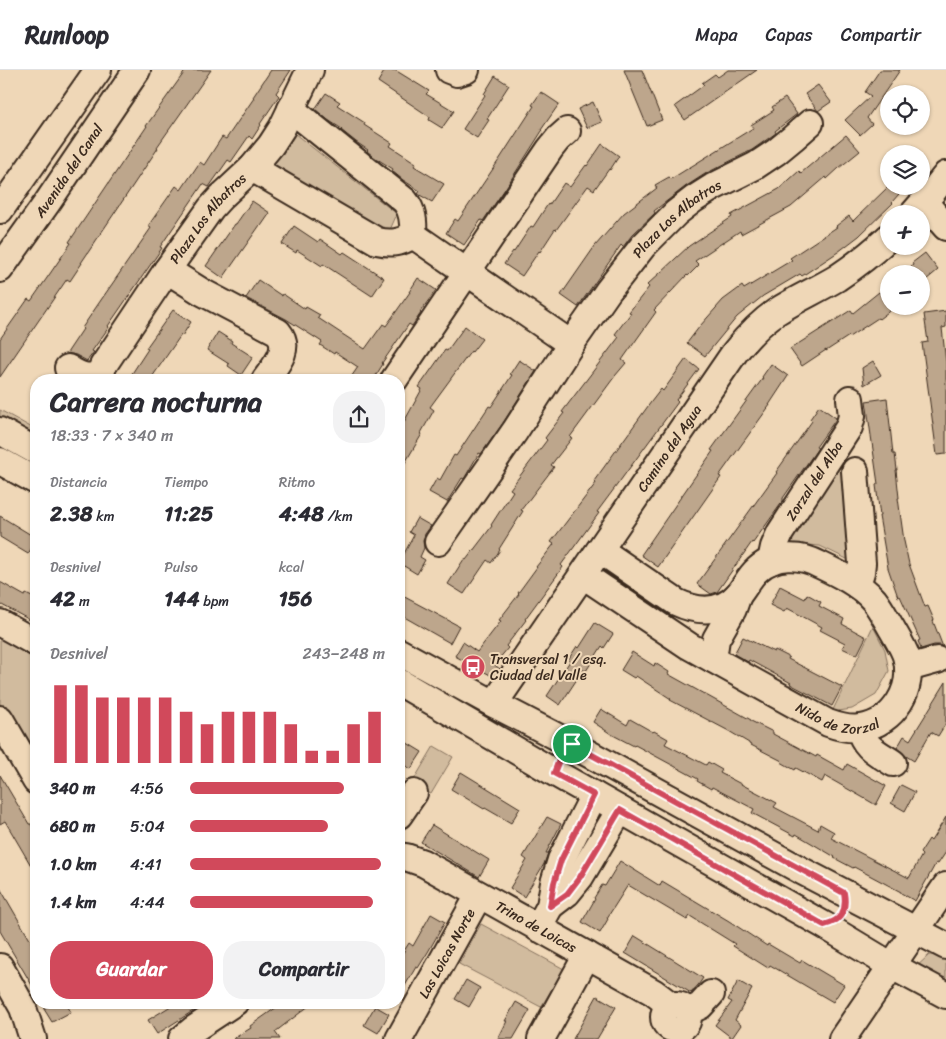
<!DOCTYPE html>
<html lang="es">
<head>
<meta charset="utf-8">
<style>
	:root { --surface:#fff; --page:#f2f2f3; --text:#2b2b33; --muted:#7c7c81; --line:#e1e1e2; --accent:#d1495b }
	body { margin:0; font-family:Sriracha,sans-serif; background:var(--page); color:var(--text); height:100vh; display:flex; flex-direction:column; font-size:19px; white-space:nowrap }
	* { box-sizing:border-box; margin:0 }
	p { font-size:16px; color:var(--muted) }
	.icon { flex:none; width:28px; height:28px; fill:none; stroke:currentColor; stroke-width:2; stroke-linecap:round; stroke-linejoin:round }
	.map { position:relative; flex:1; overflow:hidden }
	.panel { position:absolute; left:30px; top:304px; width:375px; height:635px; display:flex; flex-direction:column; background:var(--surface); border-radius:20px; box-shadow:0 1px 4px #0004 }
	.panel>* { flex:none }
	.controls { position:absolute; left:880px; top:15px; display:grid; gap:10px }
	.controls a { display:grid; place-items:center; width:50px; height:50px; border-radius:50%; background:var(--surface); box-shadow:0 1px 4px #0004; font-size:25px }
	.pin { position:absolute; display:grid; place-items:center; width:42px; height:42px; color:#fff; margin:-21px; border:2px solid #fff; border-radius:50%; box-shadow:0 1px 5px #0007 }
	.round { display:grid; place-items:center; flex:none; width:52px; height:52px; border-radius:20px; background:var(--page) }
	.head { display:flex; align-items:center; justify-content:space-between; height:85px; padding:0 20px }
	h1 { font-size:28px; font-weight:800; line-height:38px }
	.figures { display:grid; grid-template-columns:repeat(3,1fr); gap:8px; height:85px; padding:5px 20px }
	.figures div { display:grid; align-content:center }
	.figures b { font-size:21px; font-weight:800 }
	.figures small { font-size:14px; font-weight:400 }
	.figures p { font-size:14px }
	.chart { height:140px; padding:10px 20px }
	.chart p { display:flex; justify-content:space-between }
	.chart svg { width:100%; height:90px; margin-top:5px; stroke:var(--accent); stroke-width:6 }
	.cta { display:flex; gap:10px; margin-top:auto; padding:10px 20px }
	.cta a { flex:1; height:58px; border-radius:20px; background:var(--accent); color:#fff; font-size:20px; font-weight:800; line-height:58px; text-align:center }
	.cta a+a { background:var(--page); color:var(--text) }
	ul { padding:0 20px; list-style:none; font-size:16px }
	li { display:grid; grid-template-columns:80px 60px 1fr; align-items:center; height:38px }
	li i { height:12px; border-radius:6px; background:var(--accent) }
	header { display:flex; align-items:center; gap:30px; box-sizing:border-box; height:70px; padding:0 25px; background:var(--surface); border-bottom:1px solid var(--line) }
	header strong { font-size:24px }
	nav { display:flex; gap:28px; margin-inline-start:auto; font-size:18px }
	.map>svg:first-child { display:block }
	.green { fill:#d1bb9e; stroke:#86725e }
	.building { fill:#bda68c; stroke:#3b2a1e }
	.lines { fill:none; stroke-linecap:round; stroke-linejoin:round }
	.minor-casing { stroke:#3b2a1e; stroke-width:30 }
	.minor { stroke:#efd7b7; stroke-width:26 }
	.route-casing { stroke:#fff; stroke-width:10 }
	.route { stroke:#d1495b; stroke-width:6 }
	.labels { text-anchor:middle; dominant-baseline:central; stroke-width:4; stroke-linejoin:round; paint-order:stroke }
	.street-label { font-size:14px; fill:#3b2a1e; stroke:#efd7b7 }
	.poi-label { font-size:14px; fill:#3b2a1e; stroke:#efd7b7; text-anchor:start }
</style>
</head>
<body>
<header>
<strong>Runloop</strong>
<nav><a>Mapa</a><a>Capas</a><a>Compartir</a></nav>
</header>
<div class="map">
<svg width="946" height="969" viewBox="0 0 946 969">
	<rect width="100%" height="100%" fill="#efd7b7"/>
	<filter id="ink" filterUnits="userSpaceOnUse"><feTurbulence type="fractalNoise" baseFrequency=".02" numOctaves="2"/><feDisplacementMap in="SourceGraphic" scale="10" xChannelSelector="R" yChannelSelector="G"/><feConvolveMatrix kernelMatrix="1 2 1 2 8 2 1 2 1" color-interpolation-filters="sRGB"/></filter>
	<g filter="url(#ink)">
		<g class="green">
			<path d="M290 60 397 144 389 162H376L267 99Z"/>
			<path d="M0 340 36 360V370L0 350Z"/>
			<path d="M840 386 851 491 820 476 783 473Z"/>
			<path d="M873 556 885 580 889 601 876 625 852 639 832 642Z"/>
			<path d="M0 568 36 587V695L0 633Z"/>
			<path d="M434 676 453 687 431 724 412 713Z"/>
			<path d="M481 854 564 899 541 937 459 894Z"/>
			<path d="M929 885 946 886V914L914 899Z"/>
		</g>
		<g class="building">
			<path d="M186 0H211L157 77 158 78 81 193H82L70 211 67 209 0 307V269L28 229 31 231 47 208 71 173 69 172 147 56H146Z"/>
			<path d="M271 0H291L276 23 279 26 260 54 261 55 252 69 249 66 231 92 228 90 209 117 203 114 160 177 162 178 108 256 109 257 92 281 94 282 87 291 76 285 67 283 83 259 82 258 101 230 151 158 148 156 176 116 181 120 200 92 204 95 222 67 226 69 254 28 253 27Z"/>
			<path d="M385 0H395L429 21 426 24 454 41 442 58 429 50 430 47 378 12Z"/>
			<path d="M624 0H642L662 50 647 56Z"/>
			<path d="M728 0H757L685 50 675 36 704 15 702 13 715 4 718 7Z"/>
			<path d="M880 0H900L867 48 872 54 860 65 845 50 871 26 865 22Z"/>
			<path d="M495 6 509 15 487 49 489 50 477 68 463 59 485 25 484 24Z"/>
			<path d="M818 15 831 32 818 41 805 24Z"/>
			<path d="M541 22 559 34 541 60 542 61 505 119 483 151 481 150 464 175 446 163 455 149 458 151 501 87 534 36 532 35Z"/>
			<path d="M326 23 340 32 337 35 365 53 364 55 392 73 390 76 416 93 414 96 444 114 432 132 418 124 420 121 403 110 392 101 393 99 374 87 367 81 368 80 356 72 341 60 342 59 328 50 315 39Z"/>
			<path d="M785 28 797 44 775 61 776 63 769 68 752 80 705 104 685 117 654 141 655 143 632 165 623 177 621 175 578 237 561 225 595 176 624 143 657 118 655 115 669 107 671 109 753 58 751 55 774 40 772 37Z"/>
			<path d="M593 32 602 52 587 58 578 39Z"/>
			<path d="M846 65 860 81 839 98 827 109 826 107 791 137 741 164 740 161 695 191 699 195 688 206 687 205 654 240 656 242 622 290 626 293 615 306 570 367 572 368 551 395 554 397 521 440 523 441 499 479 500 480 491 493 487 490 464 524 448 514 464 489 466 490 492 456 491 455 513 421 510 419 547 370 545 368 564 343 562 342 619 267 615 264 631 243 629 242 649 217 647 215 689 176 732 147 731 145 779 119 799 101 801 103Z"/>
			<path d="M602 74 619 86 610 100 609 99 594 120 588 116 556 160 555 159 540 182 539 181 522 206 504 194 513 181 514 182 531 156 533 157 548 134 549 135 564 113 570 117 586 95 587 96Z"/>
			<path d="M889 116H906L892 132 893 133 859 166 838 182 802 206 800 204 763 226 737 247 705 286 687 273 700 256 723 230 742 216 744 219 792 190 790 188 837 157 836 156 849 146 853 151Z"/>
			<path d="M252 131 270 143 261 156 260 155 223 208 206 196 235 154H236Z"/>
			<path d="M294 156 318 172 320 169 342 184 344 182 384 208 372 226 323 194 322 196 297 180 296 183 282 174Z"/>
			<path d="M925 183 938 200 926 210 921 204H902L913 195 912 193Z"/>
			<path d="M418 208 436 220 420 242 421 243 412 256 409 254 382 293 383 294 373 310H349L358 297 335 282 334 284 320 275 322 272 286 249 246 228 258 210 282 226 283 224 305 239 306 237 320 245 318 248 365 279 383 254 386 256 410 222H409Z"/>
			<path d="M879 222 892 239 879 249 878 248 849 267V266L826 281V280L802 296 790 279 851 240 853 243Z"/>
			<path d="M173 240 191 252 182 266 181 265 150 310H139L131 305 148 279 146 278Z"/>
			<path d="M946 241V257L942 258 946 293V384L937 385 922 273 928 272 924 244Z"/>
			<path d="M465 256 482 269 472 282 471 281 430 337 434 340 421 363 422 364 399 403V361L422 319 419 317 445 280 447 281Z"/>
			<path d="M218 262 232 271 231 273 253 287 241 305 228 296 229 294 207 280Z"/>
			<path d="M686 289 699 299 676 330 678 332 620 411 597 442 599 443 561 495 563 497 525 549 526 550 506 576 508 578 498 590 494 587 492 593 500 599 494 607 455 586 463 572 477 582 501 551 499 550 519 524 518 523 537 497H536L554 474 551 472 596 413 594 411 651 332 661 319 663 321Z"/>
			<path d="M519 290 536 301 503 353 481 384 479 383 464 409 462 408 447 432 429 422 437 408 440 410 454 385 456 386 489 336 491 337 512 305 510 304Z"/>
			<path d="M873 291 881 305 864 315 862 298Z"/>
			<path d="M771 294 788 306 769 335H770L719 406 721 407 658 497 641 485 694 408 713 381 711 380 763 308 762 307Z"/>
			<path d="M887 328 893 384H895L897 400H896L899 428H898L904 471 909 494 925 537 928 536 934 550 933 551 943 577 940 575H934L921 579 918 571 920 570 900 526 898 527 888 498 879 446H880L876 415 878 414 866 331Z"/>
			<path d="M819 336 836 348V349L816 377 818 378 783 428V431L753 473 752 472 717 522 711 524 697 514 777 403 776 402 812 351 810 349Z"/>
			<path d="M0 446 36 468V471L28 484 0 467Z"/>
			<path d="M417 448 431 456 425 464 423 471 424 478 420 487 425 490 417 504 399 493 414 465 409 462Z"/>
			<path d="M0 512 25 526 26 524 36 529V539L30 550 0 534Z"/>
			<path d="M780 516 805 529 807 524 821 532 819 536 844 549 842 554 866 567 857 585 842 578 845 573 820 560 822 557 787 538 784 542 770 535Z"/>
			<path d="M399 524 459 556 450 573 399 544Z"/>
			<path d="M595 553 613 564 604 578 602 576 586 601 583 600 560 635 547 626 570 591 568 590 577 576 579 578Z"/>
			<path d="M743 567 774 582 775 580 789 587 788 589 842 617 832 636 790 614 791 613 749 590 748 592 734 584Z"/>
			<path d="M632 582 654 596 655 593 669 602 668 604 751 650V651L773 662V664L816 687 817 685 844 700 847 694 886 716 876 735 825 706 822 712 796 698 795 700 781 692 782 691 749 674V673L727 660 670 630 671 629 636 606 634 608 621 600Z"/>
			<path d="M946 612V653L938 666 931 662 914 691 906 686 897 678 904 666 910 670Z"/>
			<path d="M601 639 627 655 630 649 653 662 654 661 668 669 665 674 706 695 708 692 722 700 720 703 777 733 774 737 818 760 820 754 834 762 831 768 909 808 922 785 920 783 929 769 931 771 946 747V782L938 794 936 793 915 831 901 823V822L854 797 853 798 834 788 835 787 796 764 795 766 752 743 754 739 712 717 711 719 697 711 698 709 635 675 634 676 611 664 593 652Z"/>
			<path d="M399 668 422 682 411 699 399 692Z"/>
			<path d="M461 702 520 738 511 753 485 738 484 739 451 719Z"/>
			<path d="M0 705 29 754H31L36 764V804L5 751 0 754Z"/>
			<path d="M901 715 915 722 905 741 891 733Z"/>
			<path d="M547 747 561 754 546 783H548L544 794 524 827 510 818 527 790 523 787Z"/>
			<path d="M432 755 489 790 479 807 421 772Z"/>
			<path d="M620 791 660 816 662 811 729 851 767 876 768 874 800 893 802 890 844 915 833 932 770 895 768 898 733 876 735 874 690 846 687 850 628 815 607 848 608 849 600 863 582 852 595 829 594 828 602 815 605 816Z"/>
			<path d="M0 818 36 880V922L0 861Z"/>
			<path d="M431 844 445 852 428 882 418 898 416 897 399 926V889L409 873 413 876Z"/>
			<path d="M635 866 703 908 699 914 691 923 625 883Z"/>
			<path d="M466 910 480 918 469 937 455 929Z"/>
			<path d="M738 911 752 919 735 950 741 955 732 968 715 955 732 932 728 930Z"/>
			<path d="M597 926 616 937 597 969H573Z"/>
			<path d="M54 932H65L71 942 52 952 44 939Z"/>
			<path d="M173 932H207L157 964 148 950 174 934Z"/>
			<path d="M284 932H314L275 962 280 969H233L251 958 250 956Z"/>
			<path d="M516 932 530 940 513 969H498L507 951H505Z"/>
			<path d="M375 936 389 944 378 963 364 955Z"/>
		</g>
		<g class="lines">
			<defs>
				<g id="minor">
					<path d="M449 0 457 3 466 0"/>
					<path d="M291 39 405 131C413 141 414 152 413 165"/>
					<path d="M252 98 377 171C391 174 401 173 413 165"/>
					<path d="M924 132 946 157"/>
					<path d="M0 140 98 0"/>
					<path d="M913 144 934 120 946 105"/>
					<path d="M413 165 571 274"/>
					<path id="s1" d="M0 199 47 133 137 0"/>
					<path d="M167 200 202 222 278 262C292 279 275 296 265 310"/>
					<path d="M68 298C79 306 88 309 101 304"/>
					<path id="s2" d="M103 310 101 304 103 296 167 200 211 138 221 127 252 98 271 75 282 58 310 0"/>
					<path d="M394 310 550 79 558 69 567 61"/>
					<path d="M0 361 36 381"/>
					<path d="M0 391 36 411"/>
					<path d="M855 401 862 493 861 502 857 515"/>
					<path id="s3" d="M438 472 515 361 571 274 608 221 643 176 676 143 694 129 713 117 755 96 776 82 793 68 810 53"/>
					<path id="s4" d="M771 491 774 477 780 463 849 357 852 346 850 329"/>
					<path id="s5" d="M583 505 689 576 828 653C839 657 850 660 861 658 894 653 915 618 906 586 903 577 897 568 892 559 886 549 881 539 874 530 860 514 839 504 820 495 800 484 774 484 757 500 749 507 745 517 738 525 721 544 697 542 676 532L600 480"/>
					<path d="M0 553 36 573"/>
					<path d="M399 582 494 634 571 674 804 802 946 876"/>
					<path d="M713 589 716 569 733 539 738 525"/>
					<path d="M908 598 937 590"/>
					<path d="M399 612 555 703 824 855 892 896 946 925"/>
					<path id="s6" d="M494 634 735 282C747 267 760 253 776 242 796 229 817 220 837 208 855 196 873 182 889 167"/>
					<path d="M0 649 36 711"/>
					<path d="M860 658C863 677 878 683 893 693"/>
					<path d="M399 745 414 723"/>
					<path id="s7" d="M399 786 406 787 423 793 653 922 665 931 669 936"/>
					<path d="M550 836 567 823 580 807 620 740"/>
					<path d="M538 858 550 836 554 813 561 790 594 725"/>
					<path d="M0 897 23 938 33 969"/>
					<circle cx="676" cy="947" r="12"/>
					<path d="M687 942 700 936 711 924"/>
					<path d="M182 969 194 959 235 932"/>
					<path id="s8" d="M399 969 479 825"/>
					<path d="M541 969 587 885"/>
					<path d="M842 969 946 816"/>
				</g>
			</defs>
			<use href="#minor" class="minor-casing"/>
			<use href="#minor" class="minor"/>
		</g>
	</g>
	<g class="lines" filter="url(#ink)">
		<defs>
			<path id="route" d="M572 674 844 823C847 840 842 851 824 855L620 740 580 807 567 824 550 836 554 813 561 790 594 725 554 703 561 685Z"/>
		</defs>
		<use href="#route" class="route-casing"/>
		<use href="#route" class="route"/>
	</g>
	<defs>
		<symbol id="bus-disc" viewBox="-11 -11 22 22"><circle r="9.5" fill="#d1495b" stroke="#efd7b7"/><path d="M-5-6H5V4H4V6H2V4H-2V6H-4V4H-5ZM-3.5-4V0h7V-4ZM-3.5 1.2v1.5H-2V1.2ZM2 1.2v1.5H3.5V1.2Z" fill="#fff"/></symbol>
	</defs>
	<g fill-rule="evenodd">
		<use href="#bus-disc" x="459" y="583" width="28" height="28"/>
	</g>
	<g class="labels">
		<g class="street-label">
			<text stroke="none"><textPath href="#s1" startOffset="120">Avenida del Canal</textPath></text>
			<text stroke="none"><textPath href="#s2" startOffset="196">Plaza Los Albatros</textPath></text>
			<text stroke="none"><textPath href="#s3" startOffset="404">Plaza Los Albatros</textPath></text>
			<text stroke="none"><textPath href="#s6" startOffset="310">Camino del Agua</textPath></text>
			<text stroke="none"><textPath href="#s4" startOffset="92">Zorzal del Alba</textPath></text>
			<text stroke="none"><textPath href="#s5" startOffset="295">Nido de Zorzal</textPath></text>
			<text stroke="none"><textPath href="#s7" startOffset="155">Trino de Loicas</textPath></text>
			<text stroke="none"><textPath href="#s8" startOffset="98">Las Loicas Norte</textPath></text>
		</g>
		<g class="poi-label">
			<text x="490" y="589">Transversal 1 / esq.<tspan x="490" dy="16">Ciudad del Valle</tspan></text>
		</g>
	</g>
</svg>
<div class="controls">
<a><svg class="icon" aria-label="locate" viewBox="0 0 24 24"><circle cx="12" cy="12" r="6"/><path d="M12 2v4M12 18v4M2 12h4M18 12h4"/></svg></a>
<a><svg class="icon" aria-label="layers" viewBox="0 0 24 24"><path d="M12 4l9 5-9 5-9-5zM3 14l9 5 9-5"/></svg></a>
<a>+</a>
<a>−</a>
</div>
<div class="pin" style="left:572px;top:674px;background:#1e9e55"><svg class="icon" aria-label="arrive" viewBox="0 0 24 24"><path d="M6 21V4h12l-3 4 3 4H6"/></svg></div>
<section class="panel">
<div class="head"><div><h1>Carrera nocturna</h1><p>18:33 · 7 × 340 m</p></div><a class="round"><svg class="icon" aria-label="share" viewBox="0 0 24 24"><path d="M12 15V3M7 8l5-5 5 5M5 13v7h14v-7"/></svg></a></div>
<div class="figures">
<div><p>Distancia</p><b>2.38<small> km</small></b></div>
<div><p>Tiempo</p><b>11:25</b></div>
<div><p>Ritmo</p><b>4:48<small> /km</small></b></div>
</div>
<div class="figures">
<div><p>Desnivel</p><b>42<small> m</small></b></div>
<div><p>Pulso</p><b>144<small> bpm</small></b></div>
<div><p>kcal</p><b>156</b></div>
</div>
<div class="chart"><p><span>Desnivel</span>243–248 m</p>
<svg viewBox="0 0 160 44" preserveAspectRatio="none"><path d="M5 44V6M15 44V6M25 44V12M35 44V12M45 44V12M55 44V12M65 44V19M75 44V25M85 44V19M95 44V19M105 44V19M115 44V25M125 44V38M135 44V38M145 44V25M155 44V19"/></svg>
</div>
<ul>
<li><b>340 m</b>4:56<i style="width:79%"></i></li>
<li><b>680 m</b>5:04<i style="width:71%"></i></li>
<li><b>1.0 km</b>4:41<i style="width:98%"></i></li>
<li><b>1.4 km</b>4:44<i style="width:94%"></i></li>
</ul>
<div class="cta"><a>Guardar</a><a>Compartir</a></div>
</section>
</div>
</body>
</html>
